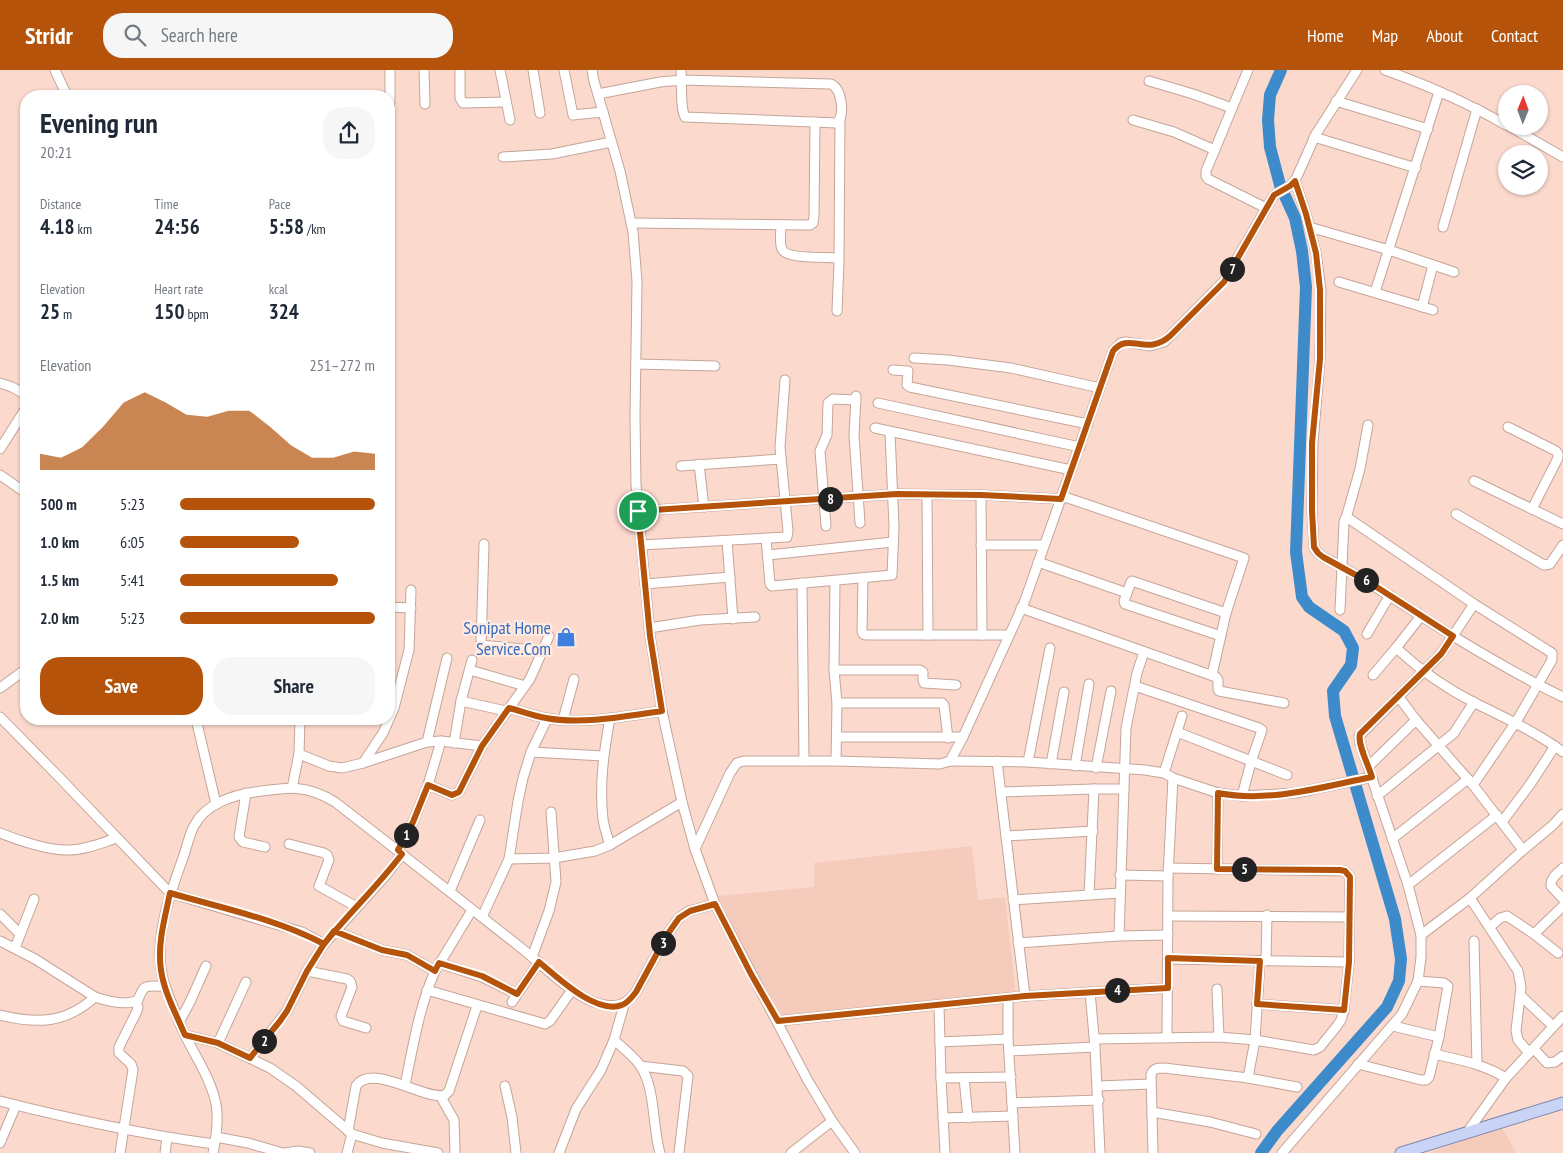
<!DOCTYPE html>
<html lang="en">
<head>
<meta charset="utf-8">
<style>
	:root { --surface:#fff; --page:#f6f6f7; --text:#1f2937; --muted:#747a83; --accent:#b45309 }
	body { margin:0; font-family:"PT Sans Narrow",sans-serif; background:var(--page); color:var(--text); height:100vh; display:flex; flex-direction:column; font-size:19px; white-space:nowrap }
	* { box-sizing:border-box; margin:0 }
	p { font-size:16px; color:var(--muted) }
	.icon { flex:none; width:28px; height:28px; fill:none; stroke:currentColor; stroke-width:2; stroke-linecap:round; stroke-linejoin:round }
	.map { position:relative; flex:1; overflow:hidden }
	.side { position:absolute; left:20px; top:20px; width:375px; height:635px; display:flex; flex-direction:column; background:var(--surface); border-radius:20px; box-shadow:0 1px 4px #0004 }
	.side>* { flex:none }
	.needle { width:32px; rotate:1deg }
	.fabs { position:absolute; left:1498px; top:15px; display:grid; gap:10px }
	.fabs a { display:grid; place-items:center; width:50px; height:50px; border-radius:50%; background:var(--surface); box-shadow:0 1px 4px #0004; font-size:25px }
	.pin { position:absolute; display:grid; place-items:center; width:42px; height:42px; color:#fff; margin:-21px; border:2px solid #fff; border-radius:50%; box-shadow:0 1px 5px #0007 }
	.km { position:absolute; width:25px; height:25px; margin:-12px; border-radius:50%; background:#222; color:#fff; font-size:14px; line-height:25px; text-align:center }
	.round { display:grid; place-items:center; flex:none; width:52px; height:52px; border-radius:20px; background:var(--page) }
	.headline { display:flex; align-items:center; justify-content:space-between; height:85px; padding:0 20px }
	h1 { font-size:28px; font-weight:600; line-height:38px }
	.figures { display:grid; grid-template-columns:repeat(3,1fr); gap:8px; height:85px; padding:5px 20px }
	.figures div { display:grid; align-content:center }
	.figures b { font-size:21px; font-weight:600 }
	.figures small { font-size:14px; font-weight:400 }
	.figures p { font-size:14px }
	.chart { height:140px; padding:10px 20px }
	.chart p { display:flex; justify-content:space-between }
	.chart svg { width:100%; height:90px; margin-top:5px; fill:var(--accent); opacity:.7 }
	.action { display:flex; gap:10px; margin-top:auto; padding:10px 20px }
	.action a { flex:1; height:58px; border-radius:20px; background:var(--accent); color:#fff; font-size:20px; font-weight:600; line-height:58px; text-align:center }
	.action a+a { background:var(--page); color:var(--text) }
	ul { padding:0 20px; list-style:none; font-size:16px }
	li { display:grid; grid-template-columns:80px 60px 1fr; align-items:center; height:38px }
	li i { height:12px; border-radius:6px; background:var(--accent) }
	header { display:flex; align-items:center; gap:30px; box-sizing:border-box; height:70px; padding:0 25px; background:var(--accent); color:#fff }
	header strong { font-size:24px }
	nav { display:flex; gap:28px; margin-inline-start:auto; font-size:18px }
	.search { width:350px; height:45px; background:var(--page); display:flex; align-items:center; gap:12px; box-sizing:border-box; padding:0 18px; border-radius:20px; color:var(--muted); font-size:19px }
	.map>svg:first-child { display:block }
	.built { fill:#f5cbbc }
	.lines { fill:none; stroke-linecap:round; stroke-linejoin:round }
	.river { stroke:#3e8bcc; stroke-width:12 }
	.minor-casing { stroke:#c5a599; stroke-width:11 }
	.major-casing { stroke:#8288ac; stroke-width:13 }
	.minor { stroke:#fff; stroke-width:9 }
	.major { stroke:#c9d3f6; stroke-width:11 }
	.route-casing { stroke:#fff; stroke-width:10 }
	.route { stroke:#b45309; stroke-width:6 }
	.labels { text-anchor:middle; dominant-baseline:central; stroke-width:4.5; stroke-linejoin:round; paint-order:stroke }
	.shop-label { font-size:18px; fill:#366cbe; stroke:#ffeae2; text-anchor:end }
</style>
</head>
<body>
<header>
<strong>Stridr</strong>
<div class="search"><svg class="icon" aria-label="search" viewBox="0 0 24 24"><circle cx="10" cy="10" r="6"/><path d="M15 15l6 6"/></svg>Search here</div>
<nav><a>Home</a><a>Map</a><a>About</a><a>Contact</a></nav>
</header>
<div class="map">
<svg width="1563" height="1083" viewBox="0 0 1563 1083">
	<rect width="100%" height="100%" fill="#fcd9cd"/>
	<g class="built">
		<path d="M972 776 978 830 1005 827 1016 925 779 949 718 826 814 817V793Z"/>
		<path d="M1502 1057 1516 1083H1428Z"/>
	</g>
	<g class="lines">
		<path class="river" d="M1261 1083 1277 1061 1387 937 1399 911 1401 889 1395 849 1335 646 1333 621 1351 595 1353 578 1344 561 1309 537 1302 527 1296 482 1306 217 1302 181 1295 148 1280 115 1270 77 1268 50 1270 25 1281 0"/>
		<defs>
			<g id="minor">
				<path d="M55 0 67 26"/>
				<path d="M390 0V32"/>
				<path d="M424 0 425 34"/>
				<path d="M460 0V28L463 33 506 32"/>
				<path d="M500 0 510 50"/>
				<path d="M533 0 540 43"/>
				<path d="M564 0 573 45 603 42"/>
				<path d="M592 0 594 11 620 101 633 162 637 211 635 347 636 415 650 566 662 641 682 732 695 779 715 834 807 1009 832 1051 855 1083"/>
				<path d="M1248 0 1206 101V106L1208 109 1266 138"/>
				<path d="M1385 0C1427 15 1468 33 1506 55"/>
				<path d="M1149 11 1193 24 1232 38"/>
				<path d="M598 24 660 12C667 11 674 11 682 10H683L831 14C842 19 845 45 837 53L685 47C680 38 682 12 681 0"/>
				<path d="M1336 31 1428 59"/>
				<path d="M1133 50 1174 62 1215 80"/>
				<path d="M1509 56 1563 87"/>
				<path d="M1314 67 1416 98"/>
				<path d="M503 87 552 84 611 72"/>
				<path d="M1295 111 1306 144 1316 183 1321 220 1320 289 1313 373 1312 441 1314 477 1318 483 1323 487C1369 510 1410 540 1453 566 1489 588 1525 609 1563 627"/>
				<path d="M631 153 810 155 813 153 814 146 815 52"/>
				<path d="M781 155C781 162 779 173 782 179 785 189 826 187 836 188L839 191 837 241"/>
				<path d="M1309 157 1389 180 1454 202"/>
				<path d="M1443 157 1477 39"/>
				<path d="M839 191 840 48"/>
				<path d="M1339 212 1433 240"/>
				<path d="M1375 222 1439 22"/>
				<path d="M1422 237 1433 195"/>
				<path d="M914 288 948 290 1011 298 1100 318"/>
				<path d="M636 294 715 296"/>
				<path d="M893 300 908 301 907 315 910 317 1088 354"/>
				<path d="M0 313 12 317 26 325"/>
				<path d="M856 326 854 365 860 453"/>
				<path d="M878 333 1080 377"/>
				<path d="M1508 357 1556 381 1558 384V388L1532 439"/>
				<path d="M875 358 1071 400"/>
				<path d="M0 379 26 338"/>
				<path d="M699 394 704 437"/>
				<path d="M681 396 781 389"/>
				<path d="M0 405 26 423"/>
				<path d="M1474 411 1563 454"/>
				<path d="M927 425 928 565"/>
				<path d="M981 425 982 565"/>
				<path d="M1062 426 1244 488 1226 543 1212 605"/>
				<path d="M638 441 897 424 981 425 1061 429"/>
				<path d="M1456 444 1544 495 1550 494 1563 475"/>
				<path d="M1346 448 1360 399 1368 355"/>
				<path d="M826 456 820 381 827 365 828 333 833 329 856 330"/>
				<path d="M766 469 770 514 772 516 892 505 894 457 890 362"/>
				<path d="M727 471 733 549"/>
				<path d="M484 474 481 575 522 579 541 583"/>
				<path d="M641 475 787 467 788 461 780 377 785 310"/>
				<path d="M981 475H1044"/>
				<path d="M768 485 893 472"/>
				<path d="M1038 492 1127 523"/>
				<path d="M863 508 862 561 863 564 866 565H1009"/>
				<path d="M835 511 834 600 837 633 836 691"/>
				<path d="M802 513 804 691"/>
				<path d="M645 514 730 507"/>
				<path d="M389 537 411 538"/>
				<path d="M1021 538 1216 607 1218 610V619L1219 621 1284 633"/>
				<path d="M1340 540 1344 452 1345 449 1348 448 1474 534 1552 583V590L1516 652 1473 715"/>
				<path d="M649 558 700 550 755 547"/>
				<path d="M1367 564 1390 525"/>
				<path d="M1221 566 1125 534 1124 531 1131 512 1132 511 1226 543"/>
				<path d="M1396 578C1420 600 1447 619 1475 633 1505 648 1536 662 1563 682"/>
				<path d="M470 600 525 616"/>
				<path d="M834 600H920L923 602V610L924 613 956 615"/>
				<path d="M1373 605 1396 578 1421 546"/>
				<path d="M1135 616 1259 658 1262 660 1251 692 1242 726"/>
				<path d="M0 618 26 599"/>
				<path d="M1398 626 1416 650 1473 715 1523 780"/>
				<path d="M461 631 506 641"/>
				<path d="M837 633H942L944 635 948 668"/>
				<path d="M509 638C521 641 534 646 546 648 581 655 627 646 662 641"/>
				<path d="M0 647 58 706 170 823 302 862 324 874"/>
				<path d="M196 649 216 734"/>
				<path d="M563 650 574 609"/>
				<path d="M1177 662 1287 705"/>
				<path d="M837 667H963"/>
				<path d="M427 672 447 588"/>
				<path d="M454 673 461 631 472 590"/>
				<path d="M531 682 603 686"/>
				<path d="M299 684 329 696 342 698 363 693 427 672 441 671 482 676"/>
				<path d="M950 691 1028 692 1145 700 1164 703 1173 708 1218 723 1242 726 1296 723 1372 707"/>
				<path d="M997 691 1025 926"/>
				<path d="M1028 692 1050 578"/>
				<path d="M363 693 383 663 394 638 409 580 411 520"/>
				<path d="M1051 694 1064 622"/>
				<path d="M1075 696 1089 614"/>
				<path d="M1369 696 1416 650"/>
				<path d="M1096 698 1111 621"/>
				<path d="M1164 703 1182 646"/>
				<path d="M428 715 452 725 459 722 482 676 530 609 549 566"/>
				<path d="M292 718 299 684 300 649"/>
				<path d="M1002 722 1094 719H1124"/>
				<path d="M246 723 239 767 243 772 265 777"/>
				<path d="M1377 726 1454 663 1474 632"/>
				<path d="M1502 752 1531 713 1555 676"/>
				<path d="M0 763C17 770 50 781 68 780 85 780 101 773 117 768"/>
				<path d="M1006 766 1093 761"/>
				<path d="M1392 769 1468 709"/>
				<path d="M289 774 324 783 327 785 329 790 319 816 357 837"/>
				<path d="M610 775C607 766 604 757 603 749 599 715 604 681 610 648"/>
				<path d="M695 779 730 703 737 693 744 691H836L940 694 950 691 963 667 1024 533 1113 281 1121 273 1126 272 1150 276 1164 272 1170 266 1224 211 1274 125 1290 116 1295 111 1316 64 1357 0"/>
				<path d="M398 781 413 752 428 715 441 671"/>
				<path d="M509 789 554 788 595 781 610 775 682 732"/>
				<path d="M1563 798C1558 803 1550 808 1551 816L1563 829"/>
				<path d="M1217 799 1218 723"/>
				<path d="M1120 805 1168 806"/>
				<path d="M1408 815 1497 745"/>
				<path d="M450 821 480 750"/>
				<path d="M1089 825 1094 719"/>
				<path d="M1470 828 1518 901 1521 917 1516 961 1518 970 1529 983"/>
				<path d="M1013 830 1120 823"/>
				<path d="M0 844 20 864"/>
				<path d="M1168 846 1349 847"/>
				<path d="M482 847 509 789 518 731 523 708 531 682 547 649"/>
				<path d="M1490 857 1500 848 1507 846 1534 864 1558 883"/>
				<path d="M335 861 382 880 407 885 435 901"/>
				<path d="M1534 864 1563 836"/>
				<path d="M1421 865 1470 828 1523 780 1553 755 1563 744"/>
				<path d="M1119 866 1126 658 1137 603 1144 582"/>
				<path d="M0 871 35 889 95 927C107 931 127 936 138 930 145 912 146 917 164 916"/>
				<path d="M1474 871 1477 994"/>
				<path d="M1018 873 1119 866 1168 865"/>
				<path d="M15 878 34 829"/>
				<path d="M532 887 549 841 556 812 551 742"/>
				<path d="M1168 889 1349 892"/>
				<path d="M1266 891 1267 845"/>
				<path d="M439 893 482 907 517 924"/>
				<path d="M307 901 347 909 350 911 352 917 341 946 343 951 366 958"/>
				<path d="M1217 919 1219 967"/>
				<path d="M427 920 545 954 550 951 572 920"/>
				<path d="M1090 922 1095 977 1100 1083"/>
				<path d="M1520 925 1553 956"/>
				<path d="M1008 928V969L1015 1083"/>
				<path d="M512 932 539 892"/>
				<path d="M1257 934 1344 940"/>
				<path d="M939 935 941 1008 945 1083"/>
				<path d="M0 945C37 954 65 954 95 927"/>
				<path d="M778 951 1025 926 1168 918"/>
				<path d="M179 952 190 932 206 896"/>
				<path d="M1393 956 1439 967"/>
				<path d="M185 965 218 973 270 998 296 1016 352 1064 382 1073 438 1083"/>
				<path d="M1167 968 1168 806 1173 708"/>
				<path d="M1095 969 1219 967 1255 970 1314 980 1320 977 1337 956 1341 950 1344 940 1349 892 1350 807 1345 801 1168 798"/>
				<path d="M614 970C623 978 633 986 640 995 656 1019 652 1056 660 1083"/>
				<path d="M940 972 1008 969"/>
				<path d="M218 973 246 912"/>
				<path d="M1534 979 1547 993 1555 992 1563 986"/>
				<path d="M1009 981 1095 977"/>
				<path d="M1434 984C1460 990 1484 994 1506 1008"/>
				<path d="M250 988 287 941 307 901 324 874 387 804 402 784"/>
				<path d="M1358 994 1421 1010H1426L1429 1007 1439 967 1448 916 1444 913 1418 911"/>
				<path d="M640 996 683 1001 688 1006 679 1083"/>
				<path d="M941 1008 1011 1007"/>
				<path d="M964 1008 968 1048"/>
				<path d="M1248 1008 1255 970 1260 891"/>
				<path d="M405 1015C413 977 419 937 435 901L472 840"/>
				<path d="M505 1016 512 1047 516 1083"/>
				<path d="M1098 1016 1151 1014"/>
				<path d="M441 1027 454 1050 455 1083"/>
				<path d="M0 1031C71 1049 142 1064 214 1074"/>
				<path d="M1012 1033 1099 1030"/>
				<path d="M1152 1042 1210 1052 1256 1064"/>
				<path d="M943 1048 1013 1046"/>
				<path d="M348 1061 356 1016C372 992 425 1031 445 1025L449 1021 477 936"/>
				<path d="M1468 1061 1506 1008 1563 946"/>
				<path d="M216 1067 248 1073 283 1083"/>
				<path d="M0 1073 16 1035"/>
				<path d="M120 1083 133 1000 131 994 119 983V977L137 941 138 937 135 932"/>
				<path d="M165 1083 167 1068"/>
				<path d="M213 1083C216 1068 219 1050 216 1034 211 1009 196 988 185 965 180 955 176 944 172 934 167 922 162 911 161 898 156 862 171 821 183 788 187 777 189 765 194 756 205 734 233 725 255 722 288 717 306 714 335 732 397 780 459 829 520 877 542 894 574 928 600 934 616 938 626 935 636 922L667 865 679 848 689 841 715 834"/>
				<path d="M285 1083 298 1081 310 1083"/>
				<path d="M347 1083 352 1064"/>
				<path d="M559 1083 576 1039 601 1000 614 970 624 935"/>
				<path d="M791 1083 832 1051"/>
				<path d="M1153 1083 1151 1005C1153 998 1158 998 1164 998L1248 1008 1297 1017"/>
				<path d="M1282 1083 1402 944 1418 911 1421 887V865L1408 815 1360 673 1359 666 1441 584 1474 534"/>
			</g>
			<path id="major" d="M1401 1083 1563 1033"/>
		</defs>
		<use href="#minor" class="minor-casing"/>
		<use href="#major" class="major-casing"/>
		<use href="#minor" class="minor"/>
		<use href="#major" class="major"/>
	</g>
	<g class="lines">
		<defs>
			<path id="route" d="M638 441 650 566 662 641C627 646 581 655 546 648 534 646 521 641 509 638L482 676 459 722 452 725 428 715 413 752 398 780 402 784C378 816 349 843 324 874 276 849 222 838 170 823 165 848 157 874 161 900 164 922 176 944 185 965L218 973 250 988 280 951 287 941 307 901 324 874 334 861 382 880 407 885 435 901 439 893 482 906 517 924 539 892C557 907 596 945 622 935 628 933 632 927 636 922L667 865 679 848 690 841 715 834 751 904 778 951 1025 926 1168 918V888L1260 891 1257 934 1344 940 1349 892 1350 807 1345 801 1340 800 1217 799 1218 723C1270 733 1321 717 1372 707 1369 696 1357 674 1360 664L1441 584 1453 566 1372 514 1323 487 1318 483 1314 477 1312 441V373L1320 289V220L1316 183 1306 144 1295 111 1290 116 1274 125 1224 212 1170 266C1146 287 1129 261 1113 281L1061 429 981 425 897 424 638 441"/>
		</defs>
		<use href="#route" class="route-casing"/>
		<use href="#route" class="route"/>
	</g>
	<defs>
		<symbol id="shop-bare" viewBox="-9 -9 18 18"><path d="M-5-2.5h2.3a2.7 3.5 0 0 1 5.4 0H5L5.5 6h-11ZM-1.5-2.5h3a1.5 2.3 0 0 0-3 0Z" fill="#3f7fe0" stroke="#ffeae2" stroke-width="2.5" paint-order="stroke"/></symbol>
	</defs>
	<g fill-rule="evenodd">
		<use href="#shop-bare" x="552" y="553" width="28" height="28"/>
	</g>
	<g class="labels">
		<g class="shop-label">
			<text x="551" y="557">Sonipat Home<tspan x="551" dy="21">Service.Com</tspan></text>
		</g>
	</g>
</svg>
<div class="fabs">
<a><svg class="needle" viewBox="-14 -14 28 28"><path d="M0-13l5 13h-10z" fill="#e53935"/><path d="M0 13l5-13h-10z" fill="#747a83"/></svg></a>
<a><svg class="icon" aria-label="layers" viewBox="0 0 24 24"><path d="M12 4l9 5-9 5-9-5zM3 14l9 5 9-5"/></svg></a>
</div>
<div class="pin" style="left:638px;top:441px;background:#1e9e55"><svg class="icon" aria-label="arrive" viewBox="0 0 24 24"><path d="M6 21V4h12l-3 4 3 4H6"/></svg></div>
<b class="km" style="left:406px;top:765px">1</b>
<b class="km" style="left:264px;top:971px">2</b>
<b class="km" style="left:663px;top:873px">3</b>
<b class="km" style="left:1117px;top:920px">4</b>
<b class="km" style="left:1244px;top:799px">5</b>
<b class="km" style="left:1366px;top:510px">6</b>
<b class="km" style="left:1232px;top:199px">7</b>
<b class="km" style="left:830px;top:429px">8</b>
<section class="side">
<div class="headline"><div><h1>Evening run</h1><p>20:21</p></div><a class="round"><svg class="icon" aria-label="share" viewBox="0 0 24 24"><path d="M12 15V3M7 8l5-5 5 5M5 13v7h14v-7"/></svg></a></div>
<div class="figures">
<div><p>Distance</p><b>4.18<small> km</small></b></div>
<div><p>Time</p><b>24:56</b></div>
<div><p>Pace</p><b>5:58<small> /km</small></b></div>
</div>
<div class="figures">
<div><p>Elevation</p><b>25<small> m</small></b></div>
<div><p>Heart rate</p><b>150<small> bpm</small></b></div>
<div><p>kcal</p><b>324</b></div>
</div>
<div class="chart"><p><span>Elevation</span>251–272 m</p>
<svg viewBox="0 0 160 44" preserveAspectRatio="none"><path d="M0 44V36L10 38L20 33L30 23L40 11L50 6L60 11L70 17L80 18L90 15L100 15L110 23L120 32L130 38L140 38L150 35L160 36V44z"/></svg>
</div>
<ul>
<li><b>500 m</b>5:23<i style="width:100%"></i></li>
<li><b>1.0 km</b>6:05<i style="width:61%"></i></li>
<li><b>1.5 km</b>5:41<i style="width:81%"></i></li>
<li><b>2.0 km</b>5:23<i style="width:100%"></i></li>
</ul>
<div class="action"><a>Save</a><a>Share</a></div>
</section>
</div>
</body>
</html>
